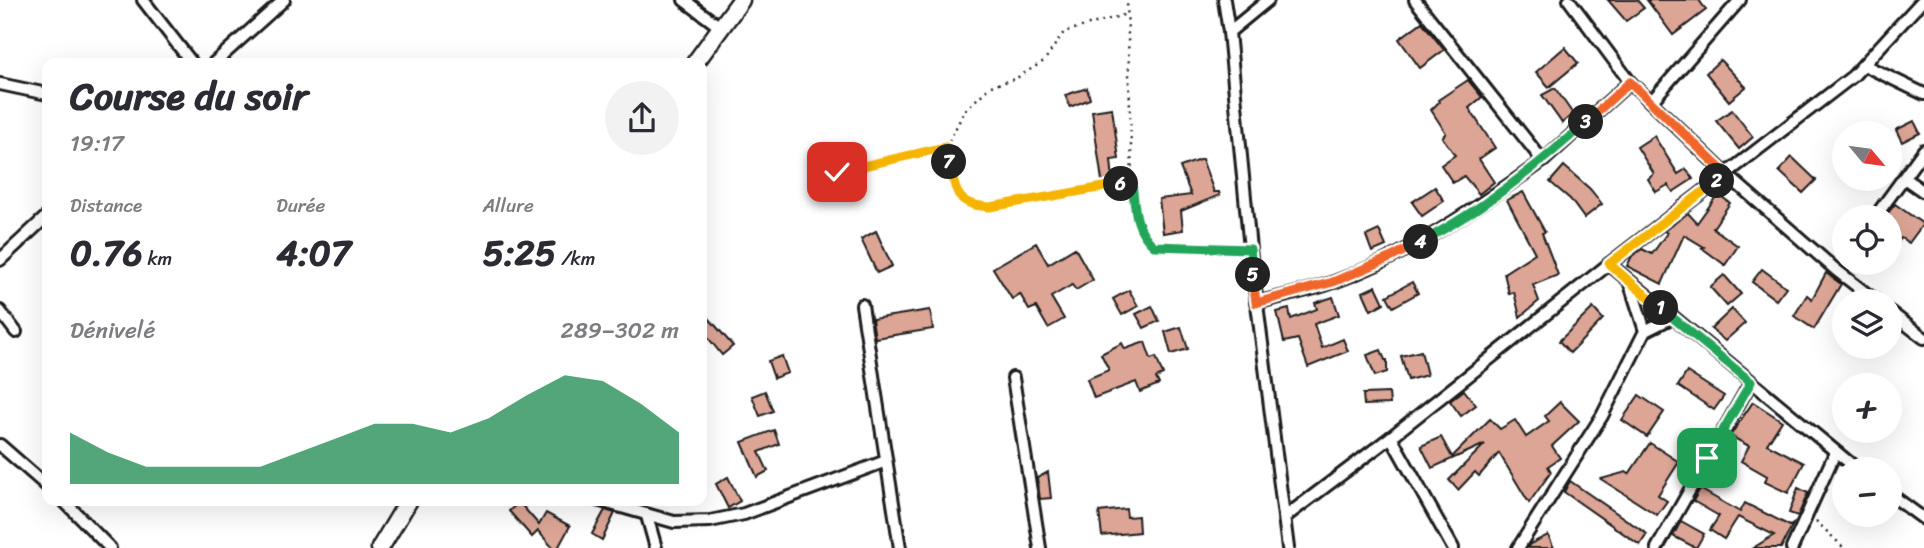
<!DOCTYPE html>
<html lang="fr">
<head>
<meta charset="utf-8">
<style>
	:root { --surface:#fff; --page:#f2f2f3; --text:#2b2b33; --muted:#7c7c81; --accent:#0b8043 }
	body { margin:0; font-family:Sriracha,sans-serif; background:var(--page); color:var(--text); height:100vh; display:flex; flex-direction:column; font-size:26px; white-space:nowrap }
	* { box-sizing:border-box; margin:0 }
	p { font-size:23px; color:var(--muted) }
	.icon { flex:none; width:38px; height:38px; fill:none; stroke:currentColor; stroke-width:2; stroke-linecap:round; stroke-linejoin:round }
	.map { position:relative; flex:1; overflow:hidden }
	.side { position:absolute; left:42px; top:58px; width:665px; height:448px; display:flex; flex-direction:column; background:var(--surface); border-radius:14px; box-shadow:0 7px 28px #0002 }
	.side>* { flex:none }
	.needle { width:46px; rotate:119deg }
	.fabs { position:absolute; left:1832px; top:121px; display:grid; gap:14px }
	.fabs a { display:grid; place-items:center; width:70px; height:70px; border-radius:50%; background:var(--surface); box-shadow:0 7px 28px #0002; font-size:35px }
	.pin { position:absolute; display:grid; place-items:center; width:60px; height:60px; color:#fff; margin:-30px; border-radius:14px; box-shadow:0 4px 10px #0006 }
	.km { position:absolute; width:35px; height:35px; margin:-18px; border-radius:50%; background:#222; color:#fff; font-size:19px; line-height:35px; text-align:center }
	.round { display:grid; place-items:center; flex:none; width:74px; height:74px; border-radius:37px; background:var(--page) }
	.headline { display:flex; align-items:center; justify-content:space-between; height:119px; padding:0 28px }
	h1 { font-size:38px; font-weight:800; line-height:52px }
	.stats { display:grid; grid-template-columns:repeat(3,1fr); gap:10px; height:119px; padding:7px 28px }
	.stats div { display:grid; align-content:center }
	.stats b { font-size:35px; font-weight:800 }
	.stats small { font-size:19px; font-weight:400 }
	.stats p { font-size:19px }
	.chart { height:196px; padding:14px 28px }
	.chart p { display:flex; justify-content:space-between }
	.chart svg { width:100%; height:126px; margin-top:7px; fill:var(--accent); opacity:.7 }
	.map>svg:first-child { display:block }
	.building { fill:#dca595; stroke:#1c1c1c; stroke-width:2 }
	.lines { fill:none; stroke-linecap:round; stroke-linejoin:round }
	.street-casing { stroke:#1c1c1c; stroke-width:16 }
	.secondary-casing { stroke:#1c1c1c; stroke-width:21 }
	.path { stroke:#1c1c1c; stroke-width:2.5; stroke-dasharray:2 5; stroke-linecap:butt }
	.street { stroke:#fff; stroke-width:10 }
	.secondary { stroke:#fff; stroke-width:16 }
	.split-1-casing { stroke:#fff; stroke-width:14 }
	.split-2-casing { stroke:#fff; stroke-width:14 }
	.split-3-casing { stroke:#fff; stroke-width:14 }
	.split-4-casing { stroke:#fff; stroke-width:14 }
	.split-5-casing { stroke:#fff; stroke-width:14 }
	.split-6-casing { stroke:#fff; stroke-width:14 }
	.split-7-casing { stroke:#fff; stroke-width:14 }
	.split-8-casing { stroke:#fff; stroke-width:14 }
	.split-1 { stroke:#22a559; stroke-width:9 }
	.split-2 { stroke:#f5b400; stroke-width:9 }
	.split-3 { stroke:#f0652b; stroke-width:9 }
	.split-4 { stroke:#22a559; stroke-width:9 }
	.split-5 { stroke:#f0652b; stroke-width:9 }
	.split-6 { stroke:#22a559; stroke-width:9 }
	.split-7 { stroke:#f5b400; stroke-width:9 }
	.split-8 { stroke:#f5b400; stroke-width:9 }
</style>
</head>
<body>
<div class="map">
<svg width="1924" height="548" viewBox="0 0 1924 548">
	<rect width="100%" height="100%" fill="#fff"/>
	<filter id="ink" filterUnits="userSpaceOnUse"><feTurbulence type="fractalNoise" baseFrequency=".0143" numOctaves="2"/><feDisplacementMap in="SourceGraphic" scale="14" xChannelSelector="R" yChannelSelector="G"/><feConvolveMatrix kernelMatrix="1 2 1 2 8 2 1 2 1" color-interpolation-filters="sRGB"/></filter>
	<g filter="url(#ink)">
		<g class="building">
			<path d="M1608 0H1637L1644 8 1626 21Z"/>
			<path d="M1647 0H1699L1706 10 1673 35Z"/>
			<path d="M1422 22 1444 50 1420 68 1399 39Z"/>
			<path d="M1565 47 1578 63 1549 87 1536 72Z"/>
			<path d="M1720 60 1746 87 1729 101 1706 73Z"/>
			<path d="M1468 80 1482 97 1469 108 1495 148 1479 159 1494 182 1479 194 1464 176 1453 183 1441 165 1455 155 1442 137 1446 133 1431 110 1439 102 1438 100Z"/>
			<path d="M1087 88 1090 99 1070 107 1065 95Z"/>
			<path d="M1555 88 1573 114 1562 123 1542 95Z"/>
			<path d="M1112 108 1119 159 1111 160 1113 180 1102 181 1092 111Z"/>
			<path d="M1732 110 1753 137 1739 149 1716 121Z"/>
			<path d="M1914 121 1920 133 1902 142 1896 130Z"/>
			<path d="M1654 136 1678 174 1686 169 1693 179 1673 192 1668 185 1656 192 1648 179 1654 174 1637 147Z"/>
			<path d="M1792 157 1816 180 1803 193 1779 171Z"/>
			<path d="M1202 159 1214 192H1219L1220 195 1181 211 1183 230 1163 233 1159 199 1191 195 1180 167Z"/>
			<path d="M1564 166 1590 189 1602 204 1584 218 1570 199 1550 182Z"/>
			<path d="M1435 187 1444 201 1422 216 1412 202Z"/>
			<path d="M1523 192 1545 232 1542 233 1558 275 1533 285 1539 301 1520 317 1514 292 1509 294 1504 273 1535 253 1507 200Z"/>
			<path d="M1718 194 1730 203 1713 228 1738 246 1725 265 1702 248 1704 247 1684 235 1662 284 1627 266 1632 256 1642 249 1652 254 1667 233 1664 231 1688 213 1697 223Z"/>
			<path d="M1895 204 1923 224 1909 243 1901 238 1890 254V217H1885Z"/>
			<path d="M1379 230 1386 246 1372 252 1366 236Z"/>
			<path d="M876 231 892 266 877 273 861 239Z"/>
			<path d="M1036 243 1048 264 1075 248 1093 280 1076 290 1072 285 1051 297 1064 319 1048 328 1036 307 1029 310 1020 294 1012 299 993 268Z"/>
			<path d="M1762 269 1786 287 1776 300 1752 282Z"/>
			<path d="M1826 273 1841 284 1814 329 1794 316 1807 295 1812 299Z"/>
			<path d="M1724 275 1741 294 1727 306 1710 287Z"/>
			<path d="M1412 282 1418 293 1393 307 1387 296Z"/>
			<path d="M1376 286 1384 303 1371 310 1363 292Z"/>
			<path d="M1129 290 1138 306 1122 315 1113 299Z"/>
			<path d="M1333 297 1339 315 1314 324 1322 348 1343 339 1348 351 1308 367 1298 339 1284 342 1277 312 1289 309 1291 319 1317 309 1315 303Z"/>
			<path d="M1152 306 1159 321 1144 328 1136 314Z"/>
			<path d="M1593 308 1603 319 1570 353 1559 341Z"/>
			<path d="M1732 309 1745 323 1725 341 1711 329Z"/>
			<path d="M702 310 733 346 722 355 702 330Z"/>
			<path d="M930 310 933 329 875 338 872 319Z"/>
			<path d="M1181 327 1188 349 1171 354 1165 332Z"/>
			<path d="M1145 342 1151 359 1156 357 1163 375 1156 378 1159 384 1140 392 1136 382 1094 398 1087 379 1109 370 1101 354 1122 343 1125 349Z"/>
			<path d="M1381 350 1385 360H1387V372L1375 376 1367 355Z"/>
			<path d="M1421 351 1427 375 1408 380 1401 356Z"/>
			<path d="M782 356 788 373 774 378 768 361Z"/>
			<path d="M1687 372 1724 396 1714 410 1678 386Z"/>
			<path d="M1464 390 1476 405 1461 416 1450 401Z"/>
			<path d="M765 391 773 411 760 416 752 396Z"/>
			<path d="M1389 393 1390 404 1364 405 1363 394Z"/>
			<path d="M1639 395 1664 412 1647 437 1622 420Z"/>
			<path d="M1560 402 1579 421 1552 446 1560 458 1548 466 1551 472 1529 503 1499 453 1479 476 1475 472 1458 490 1449 480 1485 444 1432 468 1421 446 1441 437 1452 457 1490 419 1500 429 1515 420 1526 437 1549 421 1545 416Z"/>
			<path d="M1753 402 1782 421 1767 444 1804 463 1788 493 1765 482 1767 476 1741 461 1749 446 1730 436Z"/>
			<path d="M774 430 779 444 759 452 768 471 757 477 742 442Z"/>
			<path d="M1650 443 1679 462 1658 495 1667 501 1657 515 1601 479 1626 472 1629 474Z"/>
			<path d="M1048 472 1051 498 1040 499 1037 478Z"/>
			<path d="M728 477 740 501 728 508 716 484Z"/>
			<path d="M1570 481 1647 534 1640 545 1564 492Z"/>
			<path d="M1798 488 1808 493 1798 516 1789 513Z"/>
			<path d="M1700 489 1740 512 1745 503 1790 526 1793 524 1781 548H1753L1774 535 1738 517 1724 539 1710 530 1719 516 1693 501Z"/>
			<path d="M519 502 539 525 546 513 570 526 558 548H553L538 531 532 537 509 511Z"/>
			<path d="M1126 509 1127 517 1138 516 1139 532 1102 536 1099 512Z"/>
			<path d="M605 510 615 513 602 540 592 534Z"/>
			<path d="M1681 521 1704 534 1696 548 1673 536Z"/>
			<path d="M1548 535 1554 548H1527L1530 544Z"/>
		</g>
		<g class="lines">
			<defs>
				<g id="street">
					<path d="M143 0 192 63"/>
					<path d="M684 0 720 27"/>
					<path d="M1224 0 1229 32"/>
					<path d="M1268 0 1229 32 1250 249 1288 548"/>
					<path d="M1415 0 1543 161 1630 82"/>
					<path d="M1569 0 1630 82 1726 174 1836 270 1876 301"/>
					<path d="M214 63 284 0"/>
					<path d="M1864 65 1924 94"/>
					<path d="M0 84 47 94"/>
					<path d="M1651 102 1740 0"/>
					<path d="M1904 178 1924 192"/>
					<path d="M1875 217 1924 150"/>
					<path d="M0 260 47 216"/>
					<path d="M1609 264 1857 469"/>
					<path d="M1256 303C1282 296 1309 291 1334 282 1412 254 1476 208 1543 161"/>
					<path d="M862 305 900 548"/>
					<path d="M0 311 16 332"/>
					<path d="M1890 312 1924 338"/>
					<path d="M1645 331 1673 317"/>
					<path d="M1013 378 1040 548"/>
					<path d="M1391 437 1453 548"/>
					<path d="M0 445 47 486"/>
					<path d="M1890 494 1924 519"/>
					<path d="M63 500 110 548"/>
					<path d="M597 500 674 522 710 521 744 514 886 461"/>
					<path d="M647 516 656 548"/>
					<path d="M1285 517 1391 437 1609 264 1853 76 1923 0"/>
					<path d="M1518 548 1602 416 1645 331 1630 284"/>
					<path d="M1657 548 1751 382"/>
					<path d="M1792 548 1835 453"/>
				</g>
				<g id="secondary">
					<path d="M695 63 741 0"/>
					<path d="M380 548 409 500"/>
				</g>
			</defs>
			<use href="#street" class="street-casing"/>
			<use href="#secondary" class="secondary-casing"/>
			<g class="path">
				<path d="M946 147 965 110 991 86 1015 79 1044 61 1064 32 1127 14"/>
				<path d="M837 172 946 147 957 195 970 206 990 207 1132 182 1127 0"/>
				<path d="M1132 182 1136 221 1143 237 1155 246 1240 249"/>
				<path d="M1816 521 1844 548"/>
			</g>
			<use href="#street" class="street"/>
			<use href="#secondary" class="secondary"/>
		</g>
	</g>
	<g class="lines" filter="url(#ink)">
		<defs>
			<path id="split-1" d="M1661 308 1751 382 1707 458"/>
			<path id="split-2" d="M1661 308 1609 264 1717 181"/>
			<path id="split-3" d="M1586 122 1630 82 1726 174 1717 181"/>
			<path id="split-4" d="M1421 242C1481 210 1536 168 1586 122"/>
			<path id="split-5" d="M1253 275 1256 303 1333 282 1392 257 1421 242"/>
			<path id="split-6" d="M1121 184 1132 182C1135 207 1134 229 1154 246L1250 249 1253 275"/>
			<path id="split-7" d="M949 162C957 192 954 205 990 207L1121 184"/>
			<path id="split-8" d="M837 172 946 147 949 162"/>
		</defs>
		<use href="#split-1" class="split-1-casing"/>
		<use href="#split-2" class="split-2-casing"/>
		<use href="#split-3" class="split-3-casing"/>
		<use href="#split-4" class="split-4-casing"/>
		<use href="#split-5" class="split-5-casing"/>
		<use href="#split-6" class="split-6-casing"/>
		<use href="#split-7" class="split-7-casing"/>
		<use href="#split-8" class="split-8-casing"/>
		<use href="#split-1" class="split-1"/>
		<use href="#split-2" class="split-2"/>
		<use href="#split-3" class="split-3"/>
		<use href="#split-4" class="split-4"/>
		<use href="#split-5" class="split-5"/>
		<use href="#split-6" class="split-6"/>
		<use href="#split-7" class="split-7"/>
		<use href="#split-8" class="split-8"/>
	</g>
</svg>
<div class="fabs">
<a><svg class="needle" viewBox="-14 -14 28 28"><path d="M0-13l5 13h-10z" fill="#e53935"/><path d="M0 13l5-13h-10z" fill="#7c7c81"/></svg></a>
<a><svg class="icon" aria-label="locate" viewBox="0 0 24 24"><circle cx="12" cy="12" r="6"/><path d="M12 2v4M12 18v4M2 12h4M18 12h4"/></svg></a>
<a><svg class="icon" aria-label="layers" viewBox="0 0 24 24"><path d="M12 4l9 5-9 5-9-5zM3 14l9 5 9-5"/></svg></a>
<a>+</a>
<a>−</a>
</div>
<div class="pin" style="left:1707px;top:458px;background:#1e9e55"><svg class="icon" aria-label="arrive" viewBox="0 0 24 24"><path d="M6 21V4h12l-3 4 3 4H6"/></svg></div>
<div class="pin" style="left:837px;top:172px;background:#d93025"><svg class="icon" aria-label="check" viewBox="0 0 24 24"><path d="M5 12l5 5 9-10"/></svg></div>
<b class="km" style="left:1661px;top:308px">1</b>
<b class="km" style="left:1717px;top:181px">2</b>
<b class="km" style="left:1586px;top:122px">3</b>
<b class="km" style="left:1421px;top:242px">4</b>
<b class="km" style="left:1253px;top:275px">5</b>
<b class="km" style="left:1121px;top:184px">6</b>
<b class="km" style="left:949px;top:162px">7</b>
<section class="side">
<div class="headline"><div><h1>Course du soir</h1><p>19:17</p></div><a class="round"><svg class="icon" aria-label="share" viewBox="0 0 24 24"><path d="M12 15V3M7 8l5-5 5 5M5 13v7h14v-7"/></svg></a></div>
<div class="stats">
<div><p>Distance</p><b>0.76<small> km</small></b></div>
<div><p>Durée</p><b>4:07</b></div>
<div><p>Allure</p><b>5:25<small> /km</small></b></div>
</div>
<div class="chart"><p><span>Dénivelé</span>289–302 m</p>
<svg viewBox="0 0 160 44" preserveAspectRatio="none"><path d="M0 44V26L10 33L20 38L30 38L40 38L50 38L60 33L70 28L80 23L90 23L100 26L110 21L120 13L130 6L140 8L150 16L160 26V44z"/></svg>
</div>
</section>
</div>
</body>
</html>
